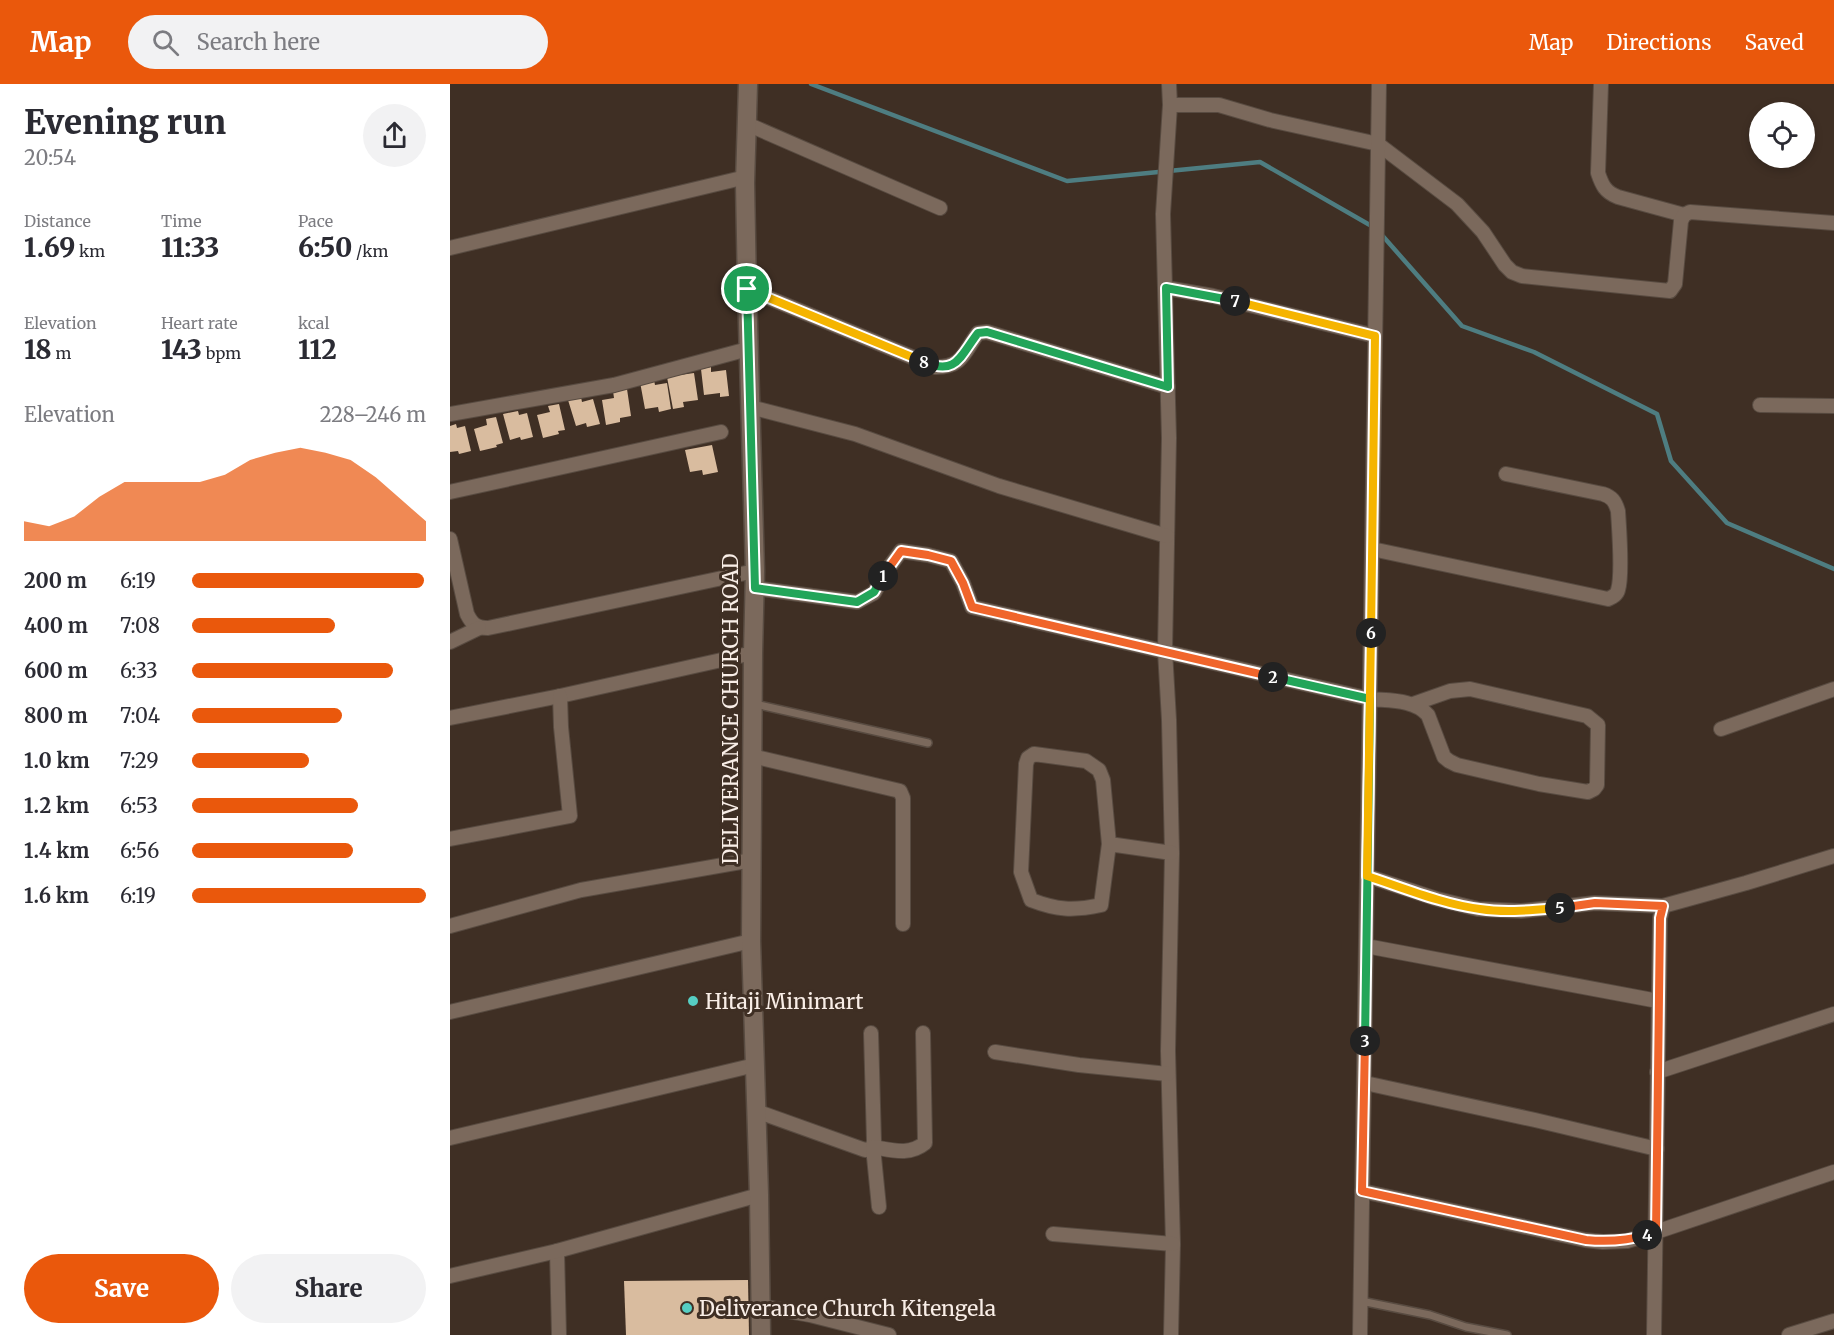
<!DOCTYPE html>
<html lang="en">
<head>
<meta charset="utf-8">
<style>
	:root { --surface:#fff; --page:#f2f2f3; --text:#2b2b33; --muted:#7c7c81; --accent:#ea580c }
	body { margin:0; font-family:Merriweather,serif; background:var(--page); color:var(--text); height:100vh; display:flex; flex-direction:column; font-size:22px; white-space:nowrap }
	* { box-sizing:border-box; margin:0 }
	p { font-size:20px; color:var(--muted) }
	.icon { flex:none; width:33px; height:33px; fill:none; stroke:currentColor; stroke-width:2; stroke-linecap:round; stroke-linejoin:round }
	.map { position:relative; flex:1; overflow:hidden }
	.panel { display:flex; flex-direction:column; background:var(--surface); width:450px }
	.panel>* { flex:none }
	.controls { position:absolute; left:1299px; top:18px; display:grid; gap:12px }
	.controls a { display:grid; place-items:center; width:66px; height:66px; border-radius:50%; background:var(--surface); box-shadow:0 3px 9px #0003; font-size:30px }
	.pin { position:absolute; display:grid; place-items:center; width:51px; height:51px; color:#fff; margin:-26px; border:3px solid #fff; border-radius:50%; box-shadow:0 2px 6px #0007 }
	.km { position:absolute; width:30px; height:30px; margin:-15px; border-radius:50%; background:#222; color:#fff; font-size:16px; line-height:30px; text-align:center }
	.round { display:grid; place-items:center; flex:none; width:63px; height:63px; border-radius:32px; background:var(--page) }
	.head { display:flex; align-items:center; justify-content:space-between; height:102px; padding:0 24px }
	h1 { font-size:33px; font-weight:800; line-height:45px }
	.metrics { display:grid; grid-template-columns:repeat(3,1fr); gap:9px; height:102px; padding:6px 24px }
	.metrics div { display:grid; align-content:center }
	.metrics b { font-size:26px; font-weight:800 }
	.metrics small { font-size:16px; font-weight:400 }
	.metrics p { font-size:16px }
	.chart { height:168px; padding:12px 24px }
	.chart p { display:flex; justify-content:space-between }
	.chart svg { width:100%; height:108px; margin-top:6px; fill:var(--accent); opacity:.7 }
	.primary-button { display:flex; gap:12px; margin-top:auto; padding:12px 24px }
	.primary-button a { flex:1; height:69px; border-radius:36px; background:var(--accent); color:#fff; font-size:24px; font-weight:800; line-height:69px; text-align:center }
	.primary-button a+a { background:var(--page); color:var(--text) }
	ul { padding:0 24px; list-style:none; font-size:20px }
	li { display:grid; grid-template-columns:96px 72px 1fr; align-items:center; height:45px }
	li i { height:15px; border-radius:8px; background:var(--accent) }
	header { display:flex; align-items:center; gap:36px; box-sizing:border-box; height:84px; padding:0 30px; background:var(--accent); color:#fff }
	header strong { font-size:28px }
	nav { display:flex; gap:33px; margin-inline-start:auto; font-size:21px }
	.search { width:420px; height:54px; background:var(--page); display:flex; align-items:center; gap:15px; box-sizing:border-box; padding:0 21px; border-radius:33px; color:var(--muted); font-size:22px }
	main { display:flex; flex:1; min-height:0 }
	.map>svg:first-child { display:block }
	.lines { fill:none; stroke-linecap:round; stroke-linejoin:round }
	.stream { stroke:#4e7d81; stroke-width:4.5 }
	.building { fill:#d9bc9f }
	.lane-casing { stroke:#584b41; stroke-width:10 }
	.street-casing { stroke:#584b41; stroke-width:16 }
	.secondary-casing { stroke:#584b41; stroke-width:21 }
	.lane { stroke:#7b695c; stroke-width:7 }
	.street { stroke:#7b695c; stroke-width:14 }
	.secondary { stroke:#7b695c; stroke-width:18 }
	.split-1-casing { stroke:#fff; stroke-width:12 }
	.split-2-casing { stroke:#fff; stroke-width:12 }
	.split-3-casing { stroke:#fff; stroke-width:12 }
	.split-4-casing { stroke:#fff; stroke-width:12 }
	.split-5-casing { stroke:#fff; stroke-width:12 }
	.split-6-casing { stroke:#fff; stroke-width:12 }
	.split-7-casing { stroke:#fff; stroke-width:12 }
	.split-8-casing { stroke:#fff; stroke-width:12 }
	.split-9-casing { stroke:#fff; stroke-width:12 }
	.split-1 { stroke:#22a559; stroke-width:8 }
	.split-2 { stroke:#f0652b; stroke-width:8 }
	.split-3 { stroke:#22a559; stroke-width:8 }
	.split-4 { stroke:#f0652b; stroke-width:8 }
	.split-5 { stroke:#f0652b; stroke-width:8 }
	.split-6 { stroke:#f5b400; stroke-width:8 }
	.split-7 { stroke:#f5b400; stroke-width:8 }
	.split-8 { stroke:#22a559; stroke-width:8 }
	.split-9 { stroke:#f5b400; stroke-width:8 }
	.poi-dot { fill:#56cec3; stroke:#3f2f24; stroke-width:2 }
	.labels { text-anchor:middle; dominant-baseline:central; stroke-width:6; stroke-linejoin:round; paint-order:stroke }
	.street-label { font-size:21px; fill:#f9eee7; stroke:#3f2f24 }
	.poi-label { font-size:21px; fill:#f9eee7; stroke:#3f2f24; text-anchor:start }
</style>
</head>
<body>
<header>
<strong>Map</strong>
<div class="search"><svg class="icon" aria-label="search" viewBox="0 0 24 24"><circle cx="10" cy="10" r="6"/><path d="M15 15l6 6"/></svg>Search here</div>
<nav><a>Map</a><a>Directions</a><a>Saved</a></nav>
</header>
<main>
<section class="panel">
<div class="head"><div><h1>Evening run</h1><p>20:54</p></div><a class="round"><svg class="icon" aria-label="share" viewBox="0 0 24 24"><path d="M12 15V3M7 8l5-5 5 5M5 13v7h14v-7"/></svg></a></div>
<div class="metrics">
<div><p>Distance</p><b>1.69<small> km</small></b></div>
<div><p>Time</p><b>11:33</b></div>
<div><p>Pace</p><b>6:50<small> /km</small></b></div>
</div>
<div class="metrics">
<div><p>Elevation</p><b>18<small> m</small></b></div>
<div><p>Heart rate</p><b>143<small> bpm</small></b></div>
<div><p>kcal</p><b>112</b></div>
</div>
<div class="chart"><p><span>Elevation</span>228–246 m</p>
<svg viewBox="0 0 160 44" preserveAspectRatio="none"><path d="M0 44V36L10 38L20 34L30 26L40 20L50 20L60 20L70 20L80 17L90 11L100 8L110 6L120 8L130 11L140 18L150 27L160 36V44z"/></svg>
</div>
<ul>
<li><b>200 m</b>6:19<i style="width:99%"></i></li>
<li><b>400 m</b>7:08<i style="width:61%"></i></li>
<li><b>600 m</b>6:33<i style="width:86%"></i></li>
<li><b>800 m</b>7:04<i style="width:64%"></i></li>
<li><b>1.0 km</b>7:29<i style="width:50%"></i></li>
<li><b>1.2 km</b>6:53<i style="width:71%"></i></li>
<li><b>1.4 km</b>6:56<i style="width:69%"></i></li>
<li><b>1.6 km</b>6:19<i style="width:100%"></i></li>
</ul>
<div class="primary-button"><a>Save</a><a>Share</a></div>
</section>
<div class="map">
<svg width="1384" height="1251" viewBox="0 0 1384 1251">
	<rect width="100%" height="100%" fill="#3f2f24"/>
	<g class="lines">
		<g class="stream">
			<path d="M361 0 617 97 810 78 925 144"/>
			<path d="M931 150 1012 242 1084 268 1207 330 1221 377 1277 439 1384 485"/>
		</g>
	</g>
	<g class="building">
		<path d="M261 283V288L276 286 279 312 270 313V309L254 311 251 285Z"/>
		<path d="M244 289 248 316 233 318 234 323 223 325 217 293Z"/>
		<path d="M204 296 205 301 217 299 221 325 209 328 208 323 195 325 190 298Z"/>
		<path d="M177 305 181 332 170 334V338L156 341 152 316 164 314 163 307Z"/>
		<path d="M131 313 132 318 143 315 150 340 137 343 136 339 126 342 118 316Z"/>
		<path d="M109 320 115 346 108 347 109 350 93 354 87 331 100 328 98 322Z"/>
		<path d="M68 327 69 331 77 329 83 353 71 356 70 353 60 356 53 330Z"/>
		<path d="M46 333 53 359 46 361 47 363 30 367 24 345 37 341 36 335Z"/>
		<path d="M6 340 7 344 15 342 21 367 9 370 8 367 0 368V342Z"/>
		<path d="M262 361 268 388 253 391 252 386 240 388 235 366Z"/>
		<path d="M298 1196 299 1251H176L174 1197Z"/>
	</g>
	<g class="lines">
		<defs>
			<g id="lane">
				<path d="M305 620 478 659"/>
				<path d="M911 1217 980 1231 1016 1243 1057 1251"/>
			</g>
			<g id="street">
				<path d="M719 0 720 21 713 130 719 354 715 567 719 636 722 769 718 967 723 1160 721 1251"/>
				<path d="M1151 0 1148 89C1152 101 1155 108 1168 113L1234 131"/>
				<path d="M720 21H769L820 36 928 60 1007 120 1033 148 1055 181 1062 188 1072 192 1220 207 1225 200 1231 137 1234 131 1240 128 1384 139"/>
				<path d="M297 40 490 124"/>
				<path d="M0 164 296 93"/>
				<path d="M716 204 763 212 925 252"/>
				<path d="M297 205 486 283C513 283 514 268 528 249L537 248 718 303"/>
				<path d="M1310 321 1384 322"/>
				<path d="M300 323 405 350 549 402 717 452"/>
				<path d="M0 330 164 301 298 265"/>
				<path d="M0 408 271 348"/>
				<path d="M0 455 17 530C22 540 26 544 38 544L305 487"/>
				<path d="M922 465 1158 515C1162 513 1167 511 1168 506 1173 490 1169 445 1168 427 1165 417 1162 413 1153 410L1056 390"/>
				<path d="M305 504 407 518 424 509 435 489 451 467 478 471 501 477 513 499 522 523 920 615C939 617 964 615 978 631L994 673 999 677 1007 681 1089 700 1138 708 1144 705 1147 701 1148 641 1137 632 1020 605 1000 607 963 620"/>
				<path d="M0 558 29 544"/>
				<path d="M0 634 110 612 303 569"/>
				<path d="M1271 645 1384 605"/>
				<path d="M302 672 450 707 453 714V840"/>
				<path d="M0 755 120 732 111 643 110 612"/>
				<path d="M659 760 653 696 649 686 636 677 584 670 578 674 576 680 571 788 581 816C607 826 623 827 651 821L659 760 722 769"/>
				<path d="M917 792 987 815 1028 825 1071 827 1145 819 1213 822 1296 799 1384 772"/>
				<path d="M0 842 131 806 302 776"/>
				<path d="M916 862 1208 917"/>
				<path d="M0 928 301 857"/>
				<path d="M545 968 629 981 718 990"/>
				<path d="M1207 988 1384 930"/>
				<path d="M915 999 1085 1036 1207 1065"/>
				<path d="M306 1027 415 1066C421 1065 422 1064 424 1058L421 949"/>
				<path d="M0 1054 305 981"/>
				<path d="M912 1107 1135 1156 1153 1158 1177 1157 1206 1148 1384 1088"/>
				<path d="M429 1123 423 1063C442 1066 459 1072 475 1059L473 949"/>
				<path d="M603 1150 723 1160"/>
				<path d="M107 1167 109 1251"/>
				<path d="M0 1192 107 1167 309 1111"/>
				<path d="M310 1222 360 1231 439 1251"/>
				<path d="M910 1251 929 0"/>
				<path d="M1204 1251 1210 834 1213 822"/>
				<path d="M1339 1251 1384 1237"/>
			</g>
			<path id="secondary" d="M298 0 295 99 297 205 305 487 303 569 301 857 309 1111 311 1251"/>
		</defs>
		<use href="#lane" class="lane-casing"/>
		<use href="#street" class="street-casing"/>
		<use href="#secondary" class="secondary-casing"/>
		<use href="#lane" class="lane"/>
		<use href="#street" class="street"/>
		<use href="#secondary" class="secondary"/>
	</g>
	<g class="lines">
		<defs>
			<path id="split-1" d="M297 205 305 504 407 518 424 508 433 492"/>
			<path id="split-2" d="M433 492 451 467 478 471 501 477 513 499 522 523 823 593"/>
			<path id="split-3" d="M823 593 920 615 915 957"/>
			<path id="split-4" d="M915 957 912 1107 1136 1156C1157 1158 1176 1157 1197 1151"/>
			<path id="split-5" d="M1110 824 1145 819 1213 822 1210 834 1206 1149 1197 1151"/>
			<path id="split-6" d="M921 549 917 792C954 804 992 820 1030 825 1056 829 1083 826 1110 824"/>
			<path id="split-7" d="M785 217 925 252 921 549"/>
			<path id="split-8" d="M474 278C507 292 510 272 528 249L537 248 718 303 716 204 785 217"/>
			<path id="split-9" d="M297 205 474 278"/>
		</defs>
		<use href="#split-1" class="split-1-casing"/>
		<use href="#split-2" class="split-2-casing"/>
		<use href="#split-3" class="split-3-casing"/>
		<use href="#split-4" class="split-4-casing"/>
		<use href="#split-5" class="split-5-casing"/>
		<use href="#split-6" class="split-6-casing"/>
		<use href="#split-7" class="split-7-casing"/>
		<use href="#split-8" class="split-8-casing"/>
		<use href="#split-9" class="split-9-casing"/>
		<use href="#split-1" class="split-1"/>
		<use href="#split-2" class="split-2"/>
		<use href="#split-3" class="split-3"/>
		<use href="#split-4" class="split-4"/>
		<use href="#split-5" class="split-5"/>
		<use href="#split-6" class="split-6"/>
		<use href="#split-7" class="split-7"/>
		<use href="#split-8" class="split-8"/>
		<use href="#split-9" class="split-9"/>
	</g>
	<g class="poi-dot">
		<circle cx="243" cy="917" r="6"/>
		<circle cx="237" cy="1224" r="6"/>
	</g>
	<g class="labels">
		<g class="street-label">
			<text transform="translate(280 625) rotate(-90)">DELIVERANCE CHURCH ROAD</text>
		</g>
		<g class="poi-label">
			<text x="255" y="917">Hitaji Minimart</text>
			<text x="249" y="1224">Deliverance Church Kitengela</text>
		</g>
	</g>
</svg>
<div class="controls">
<a><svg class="icon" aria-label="locate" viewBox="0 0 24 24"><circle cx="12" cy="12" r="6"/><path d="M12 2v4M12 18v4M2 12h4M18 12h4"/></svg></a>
</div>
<div class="pin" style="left:297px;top:205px;background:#1e9e55"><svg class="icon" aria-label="arrive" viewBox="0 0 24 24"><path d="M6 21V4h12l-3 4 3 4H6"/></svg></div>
<b class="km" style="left:433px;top:492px">1</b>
<b class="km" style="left:823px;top:593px">2</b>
<b class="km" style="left:915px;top:957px">3</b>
<b class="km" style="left:1197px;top:1151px">4</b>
<b class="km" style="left:1110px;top:824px">5</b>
<b class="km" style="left:921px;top:549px">6</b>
<b class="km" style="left:785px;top:217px">7</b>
<b class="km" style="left:474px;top:278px">8</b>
</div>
</main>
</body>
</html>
